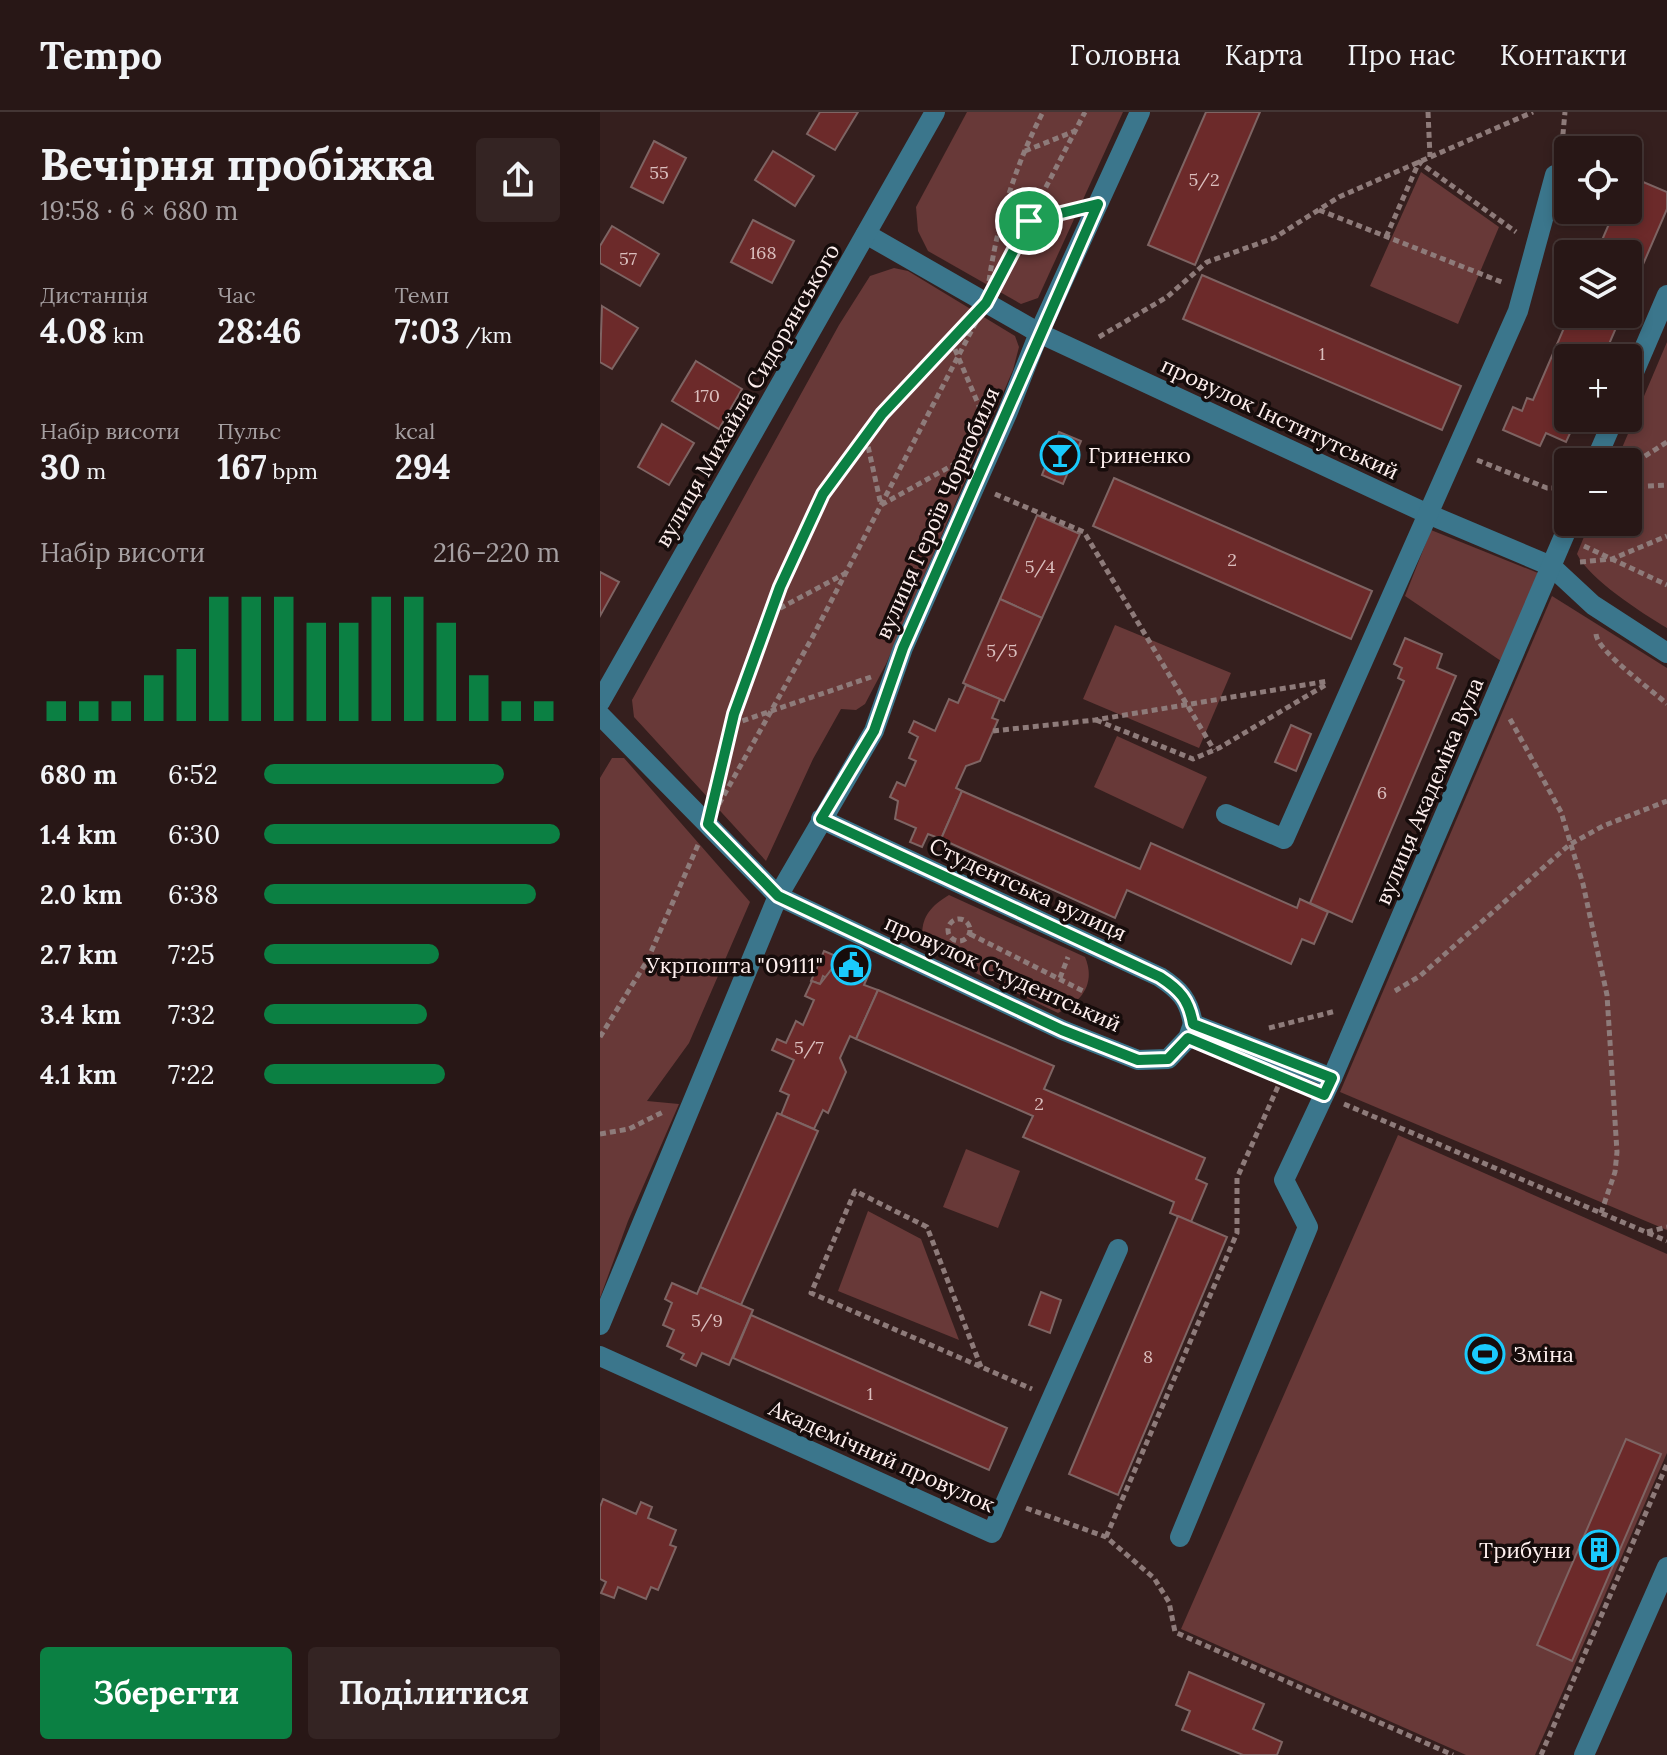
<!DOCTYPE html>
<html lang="uk">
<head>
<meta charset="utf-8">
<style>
	:root { --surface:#281716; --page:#342423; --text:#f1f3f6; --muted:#a59fa1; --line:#443635; --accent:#0b8043 }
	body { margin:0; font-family:Lora,serif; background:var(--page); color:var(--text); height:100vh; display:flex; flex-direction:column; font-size:30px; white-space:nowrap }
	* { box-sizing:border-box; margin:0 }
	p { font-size:26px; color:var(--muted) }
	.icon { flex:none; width:44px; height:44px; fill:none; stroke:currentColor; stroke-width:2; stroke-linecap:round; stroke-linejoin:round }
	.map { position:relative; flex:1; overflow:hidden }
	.side { display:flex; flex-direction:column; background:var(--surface); width:600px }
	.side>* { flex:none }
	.tools { position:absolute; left:954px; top:24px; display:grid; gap:16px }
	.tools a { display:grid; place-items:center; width:88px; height:88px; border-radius:8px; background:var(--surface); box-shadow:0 4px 12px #0003,0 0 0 2px var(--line); font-size:40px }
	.pin { position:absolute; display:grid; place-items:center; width:68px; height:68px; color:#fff; margin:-34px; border:4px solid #fff; border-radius:50%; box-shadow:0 2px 8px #0007 }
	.round { display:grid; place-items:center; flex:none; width:84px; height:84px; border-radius:8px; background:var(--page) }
	.summary { display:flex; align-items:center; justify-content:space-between; height:136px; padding:0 40px }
	h1 { font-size:44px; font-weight:700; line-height:60px }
	.stats { display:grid; grid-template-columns:repeat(3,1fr); gap:12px; height:136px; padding:8px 40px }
	.stats div { display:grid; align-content:center }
	.stats b { font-size:34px; font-weight:700 }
	.stats small { font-size:22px; font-weight:400 }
	.stats p { font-size:22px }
	.chart { height:224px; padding:16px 40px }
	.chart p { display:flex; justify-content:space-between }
	.chart svg { width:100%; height:144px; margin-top:8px; stroke:var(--accent); stroke-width:6 }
	.button { display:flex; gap:16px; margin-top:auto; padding:16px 40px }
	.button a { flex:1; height:92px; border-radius:8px; background:var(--accent); color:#fff; font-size:32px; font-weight:700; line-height:92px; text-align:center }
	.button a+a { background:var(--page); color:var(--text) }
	ul { padding:0 40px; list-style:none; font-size:26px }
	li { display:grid; grid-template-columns:128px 96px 1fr; align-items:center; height:60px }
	li i { height:20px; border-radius:10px; background:var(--accent) }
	header { display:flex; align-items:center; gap:48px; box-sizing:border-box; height:112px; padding:0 40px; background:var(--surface); border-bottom:2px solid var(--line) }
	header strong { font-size:38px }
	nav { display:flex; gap:44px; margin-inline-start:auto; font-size:28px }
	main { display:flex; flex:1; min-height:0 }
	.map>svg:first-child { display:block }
	.green { fill:#683938 }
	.building { fill:#6c2a2a; stroke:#7e6463; stroke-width:2 }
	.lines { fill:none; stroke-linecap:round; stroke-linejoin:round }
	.path { stroke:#8e7b7a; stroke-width:5; stroke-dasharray:6 4; stroke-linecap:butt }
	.minor { stroke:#3b768c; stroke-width:20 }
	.route-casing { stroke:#fff; stroke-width:16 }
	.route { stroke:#0b8043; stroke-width:10 }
	.labels { text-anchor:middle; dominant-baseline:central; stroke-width:7; stroke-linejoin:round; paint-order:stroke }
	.number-label { font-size:18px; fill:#dabebd }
	.street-label { font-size:22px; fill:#feefee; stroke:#160c0b }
	.poi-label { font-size:22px; fill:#feefee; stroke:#160c0b; text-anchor:start }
</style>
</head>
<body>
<header>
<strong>Tempo</strong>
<nav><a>Головна</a><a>Карта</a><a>Про нас</a><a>Контакти</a></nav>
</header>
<main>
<section class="side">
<div class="summary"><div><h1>Вечірня пробіжка</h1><p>19:58 · 6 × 680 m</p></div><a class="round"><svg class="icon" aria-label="share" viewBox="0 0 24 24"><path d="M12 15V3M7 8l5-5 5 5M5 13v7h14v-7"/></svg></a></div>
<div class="stats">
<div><p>Дистанція</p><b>4.08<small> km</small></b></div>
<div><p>Час</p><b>28:46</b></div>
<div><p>Темп</p><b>7:03<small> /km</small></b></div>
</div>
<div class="stats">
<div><p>Набір висоти</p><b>30<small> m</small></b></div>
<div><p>Пульс</p><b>167<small> bpm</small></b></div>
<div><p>kcal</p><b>294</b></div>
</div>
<div class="chart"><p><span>Набір висоти</span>216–220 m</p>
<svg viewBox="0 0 160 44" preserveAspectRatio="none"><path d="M5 44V38M15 44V38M25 44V38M35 44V30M45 44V22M55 44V6M65 44V6M75 44V6M85 44V14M95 44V14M105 44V6M115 44V6M125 44V14M135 44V30M145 44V38M155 44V38"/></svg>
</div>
<ul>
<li><b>680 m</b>6:52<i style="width:81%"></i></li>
<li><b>1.4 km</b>6:30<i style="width:100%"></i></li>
<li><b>2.0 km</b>6:38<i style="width:92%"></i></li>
<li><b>2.7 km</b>7:25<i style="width:59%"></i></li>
<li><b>3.4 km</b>7:32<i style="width:55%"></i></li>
<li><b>4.1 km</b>7:22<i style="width:61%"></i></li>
</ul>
<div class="button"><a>Зберегти</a><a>Поділитися</a></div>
</section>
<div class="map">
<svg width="1067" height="1643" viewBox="0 0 1067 1643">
	<rect width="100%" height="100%" fill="#351f1e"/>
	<g class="green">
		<path d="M367 0H523L438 186 421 192 328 139 318 119 316 95Z"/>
		<path d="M821 60 899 115 858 212 770 174Z"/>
		<path d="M294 156 308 159 415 224 419 235 413 258 286 552 265 592 256 598 241 597 213 647 166 749 34 605 32 588 239 213 270 164Z"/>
		<path d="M1067 230V516C1042 501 989 467 977 442L990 410H1028V350H1016Z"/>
		<path d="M831 418 938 461 901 549 805 484Z"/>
		<path d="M952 484 1067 556V1118L740 980Z"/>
		<path d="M515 513 631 561 599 636 483 587Z"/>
		<path d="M517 624 607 665 583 717 494 675Z"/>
		<path d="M12 646H24L150 790 89 931 47 989 79 992 28 1109 0 1186V666Z"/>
		<path d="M349 783 485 845C496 871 482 890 458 901L324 836C318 810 327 796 349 783Z"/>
		<path d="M798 1023 1067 1142V1341L935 1643H866L581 1517Z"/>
		<path d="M366 1037 420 1059 398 1116 343 1095Z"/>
		<path d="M268 1099 321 1127 359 1228 238 1179Z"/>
	</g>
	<g class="building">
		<path d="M220 0H258L235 38 207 22Z"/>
		<path d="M606 0H660L595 153 548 133Z"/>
		<path d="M54 29 86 46 63 91 31 75Z"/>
		<path d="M173 39 214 64 195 94 155 68Z"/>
		<path d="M1029 64 1067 80V97L1028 187V142H996L1015 98H1028Z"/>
		<path d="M153 108 194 129 172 171 131 150Z"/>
		<path d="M12 114 59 142 40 174 0 151V134Z"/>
		<path d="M602 163 861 274 842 318 583 207Z"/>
		<path d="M2 194 38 216 12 257 0 250Z"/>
		<path d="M970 202H1022L1003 246H968V306H977L966 330 946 321 940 334 903 318 913 295 922 299 927 286 933 288Z"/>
		<path d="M96 249 142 277 119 317 72 289Z"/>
		<path d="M62 312 94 331 69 373 38 355Z"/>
		<path d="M459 320 481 329 463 372 442 363 449 345 443 343 447 332 453 334Z"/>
		<path d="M514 366 772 479 751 527 493 414Z"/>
		<path d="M437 403 480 422 442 506 400 487Z"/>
		<path d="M0 460 19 470 0 504Z"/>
		<path d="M400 487 442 506 404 589 363 571Z"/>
		<path d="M805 526 842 542 837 556 856 564 752 810 710 791 804 569 798 566 802 556 794 552Z"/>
		<path d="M366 573 400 587 392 606 398 608 380 649 366 654 356 676 362 679 341 727 328 722 322 735 310 730 316 716 295 707 298 689 290 685 297 670 305 674 316 649 309 646 318 625 309 620 314 609 335 619 349 587 358 591Z"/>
		<path d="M691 613 711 622 696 659 675 650Z"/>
		<path d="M362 679 540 757 551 731 697 796 700 787 728 800 714 832 702 827 691 852 527 778 515 806 341 727Z"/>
		<path d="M224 839 257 853 252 867 231 858 228 867 223 864 220 872 211 869Z"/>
		<path d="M258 854 270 859 264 873 278 878 256 927 250 924 240 946 246 960 228 1001 223 998 214 1017 181 1003 189 983 180 979 194 948 172 938 177 927 186 931 196 909 203 913 214 888 205 884 212 869 220 872 231 858 252 867Z"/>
		<path d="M278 878 454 954 444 977 605 1046 596 1067 607 1072 591 1110 570 1101 574 1090 423 1025 433 1004 256 927Z"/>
		<path d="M177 1001 218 1019 141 1193 100 1175Z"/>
		<path d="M578 1104 627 1125 518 1383 469 1362Z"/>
		<path d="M72 1171 97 1182 100 1175 153 1198 129 1253 102 1241 96 1254 81 1247 84 1242 67 1234 74 1218 63 1213 72 1191 65 1187Z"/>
		<path d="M441 1180 461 1188 450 1221 429 1213Z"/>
		<path d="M151 1203 407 1316 389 1358 133 1246Z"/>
		<path d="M1026 1327 1061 1342 972 1549 937 1533Z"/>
		<path d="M3 1387 36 1402 41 1390 52 1395 48 1406 76 1418 70 1433 76 1435 58 1478 51 1475 46 1487 18 1475 14 1486 1 1481 6 1470 0 1467V1395Z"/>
		<path d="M589 1560 664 1592 653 1617 682 1630 677 1643H643L582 1618 590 1599 576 1593Z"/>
	</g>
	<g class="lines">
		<g class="path">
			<path d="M828 0 830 45"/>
			<path d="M425 39 475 19"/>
			<path d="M961 43 965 0"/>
			<path d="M719 98 904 171"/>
			<path d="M400 114 470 99"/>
			<path d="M786 125 819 50 916 120"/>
			<path d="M389 169C397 112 416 51 443 0"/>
			<path d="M395 173 485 0"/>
			<path d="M499 225 567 185 607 150 674 126 739 85 933 0"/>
			<path d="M351 228 382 301"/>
			<path d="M266 325 281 393 362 348"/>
			<path d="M877 348 947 376H968"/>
			<path d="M1028 355 1067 330"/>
			<path d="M1028 375 1067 373"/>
			<path d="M395 382 484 420 614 638"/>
			<path d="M984 434 1067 473"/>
			<path d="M980 450 1012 447 1067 424"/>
			<path d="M171 501 246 461"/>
			<path d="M996 522C997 539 1052 578 1067 592"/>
			<path d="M910 607 961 700 983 772 1007 883 1017 1040 1015 1060 1001 1101"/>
			<path d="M496 608 593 647 619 636 727 572"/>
			<path d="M133 612 271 565"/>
			<path d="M393 619 495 608 728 569"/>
			<path d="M113 688 134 602 170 501 223 382 282 302 370 208"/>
			<path d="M119 692 212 526 376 210"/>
			<circle cx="359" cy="818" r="11"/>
			<path d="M370 822 485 880"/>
			<path d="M460 866 468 845"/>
			<path d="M795 879 820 864 969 733 1003 714 1067 689"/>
			<path d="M669 916 736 899"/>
			<path d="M0 925 47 849 98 733"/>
			<path d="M744 992 1067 1129"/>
			<path d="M0 1022 29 1017 63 1000"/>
			<path d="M1047 1120 1067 1115"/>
			<path d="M381 1255 327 1115 255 1079 211 1181 432 1277"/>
			<path d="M426 1396 506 1425 554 1466 569 1490 575 1520 853 1643"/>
			<path d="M506 1425 637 1121V1066L680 970"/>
			<path d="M941 1643 1067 1352"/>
		</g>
		<g class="minor">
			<path d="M266 122 439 221 828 402 951 454 993 493 1067 541"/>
			<path d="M1028 274 1067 183"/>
			<path d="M995 350 1014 306"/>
			<path d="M0 590 335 0"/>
			<path d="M0 603 178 784 462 918 538 948 568 947 588 926 593 912 732 966"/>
			<path d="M626 702 684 727 918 199 955 63"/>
			<path d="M221 707 560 865C580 878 589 888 593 912"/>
			<path d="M0 1213 178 784 274 619 303 536 407 302 439 221 540 0"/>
			<path d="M0 1244 392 1421 518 1137"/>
			<path d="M580 1425 708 1115 684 1068 732 966 970 410"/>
			<path d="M984 1643 1067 1455"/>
		</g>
	</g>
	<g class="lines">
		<defs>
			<path id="route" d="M498 92 303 536 274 619 221 707 560 865C580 878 589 888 593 912L732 966 724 983 588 926 568 947 538 948 462 918 178 784 108 712 134 602 180 475 223 382 282 302 386 191 429 109Z"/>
		</defs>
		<use href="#route" class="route-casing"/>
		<use href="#route" class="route"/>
	</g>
	<defs>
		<symbol id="bar-ring" viewBox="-11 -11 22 22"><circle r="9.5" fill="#160c0b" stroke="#1acafc" stroke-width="1.5"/><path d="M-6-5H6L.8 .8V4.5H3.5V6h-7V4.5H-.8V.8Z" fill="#1acafc"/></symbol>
		<symbol id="civic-ring" viewBox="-11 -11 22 22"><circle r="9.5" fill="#160c0b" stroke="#1acafc" stroke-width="1.5"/><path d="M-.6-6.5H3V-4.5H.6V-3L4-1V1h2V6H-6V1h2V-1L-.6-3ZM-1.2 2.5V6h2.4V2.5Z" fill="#1acafc"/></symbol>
		<symbol id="stadium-ring" viewBox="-11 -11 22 22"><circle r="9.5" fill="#160c0b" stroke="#1acafc" stroke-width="1.5"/><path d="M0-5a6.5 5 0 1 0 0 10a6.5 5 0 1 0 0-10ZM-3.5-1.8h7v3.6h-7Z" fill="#1acafc"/></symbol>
		<symbol id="building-ring" viewBox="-11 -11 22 22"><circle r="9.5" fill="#160c0b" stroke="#1acafc" stroke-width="1.5"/><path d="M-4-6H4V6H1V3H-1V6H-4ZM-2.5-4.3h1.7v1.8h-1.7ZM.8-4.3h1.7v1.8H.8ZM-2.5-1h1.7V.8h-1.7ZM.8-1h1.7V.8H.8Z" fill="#1acafc"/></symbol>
	</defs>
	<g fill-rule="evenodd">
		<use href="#bar-ring" x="438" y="321" width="44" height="44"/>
		<use href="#civic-ring" x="229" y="831" width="44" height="44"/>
		<use href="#stadium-ring" x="863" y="1220" width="44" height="44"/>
		<use href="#building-ring" x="977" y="1416" width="44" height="44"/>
	</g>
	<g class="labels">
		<g class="number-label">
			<text x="59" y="60">55</text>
			<text x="604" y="67">5/2</text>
			<text x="163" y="140">168</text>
			<text x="28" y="146">57</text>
			<text x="722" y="241">1</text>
			<text x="107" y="283">170</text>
			<text x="632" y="447">2</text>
			<text x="440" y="454">5/4</text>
			<text x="402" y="538">5/5</text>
			<text x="782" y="680">6</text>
			<text x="209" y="935">5/7</text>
			<text x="439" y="991">2</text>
			<text x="107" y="1208">5/9</text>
			<text x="548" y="1244">8</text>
			<text x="270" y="1281">1</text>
		</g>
		<g class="street-label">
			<text transform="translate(147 283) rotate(-60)">вулиця Михайла Сидорянського</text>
			<text transform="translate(680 306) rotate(25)">провулок Інститутський</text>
			<text transform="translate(337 401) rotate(-66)">вулиця Героїв Чорнобиля</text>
			<text transform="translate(829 679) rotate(-67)">вулиця Академіка Вула</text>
			<text transform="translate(428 777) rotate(25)">Студентська вулиця</text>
			<text transform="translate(403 861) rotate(24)">провулок Студентський</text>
			<text transform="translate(282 1344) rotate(24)">Академічний провулок</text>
		</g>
		<g class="poi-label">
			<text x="488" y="343">Гриненко</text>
			<text x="223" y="853" text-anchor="end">Укрпошта "09111"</text>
			<text x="913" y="1242">Зміна</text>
			<text x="971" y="1438" text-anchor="end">Трибуни</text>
		</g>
	</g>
</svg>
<div class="tools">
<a><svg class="icon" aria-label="locate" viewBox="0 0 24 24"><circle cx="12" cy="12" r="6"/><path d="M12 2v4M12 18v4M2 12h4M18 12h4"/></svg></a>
<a><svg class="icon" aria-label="layers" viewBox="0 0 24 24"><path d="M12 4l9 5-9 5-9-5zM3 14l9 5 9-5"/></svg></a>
<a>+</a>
<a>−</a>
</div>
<div class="pin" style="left:429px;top:109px;background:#1e9e55"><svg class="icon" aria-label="arrive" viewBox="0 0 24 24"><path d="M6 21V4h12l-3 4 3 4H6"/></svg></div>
</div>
</main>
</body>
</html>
